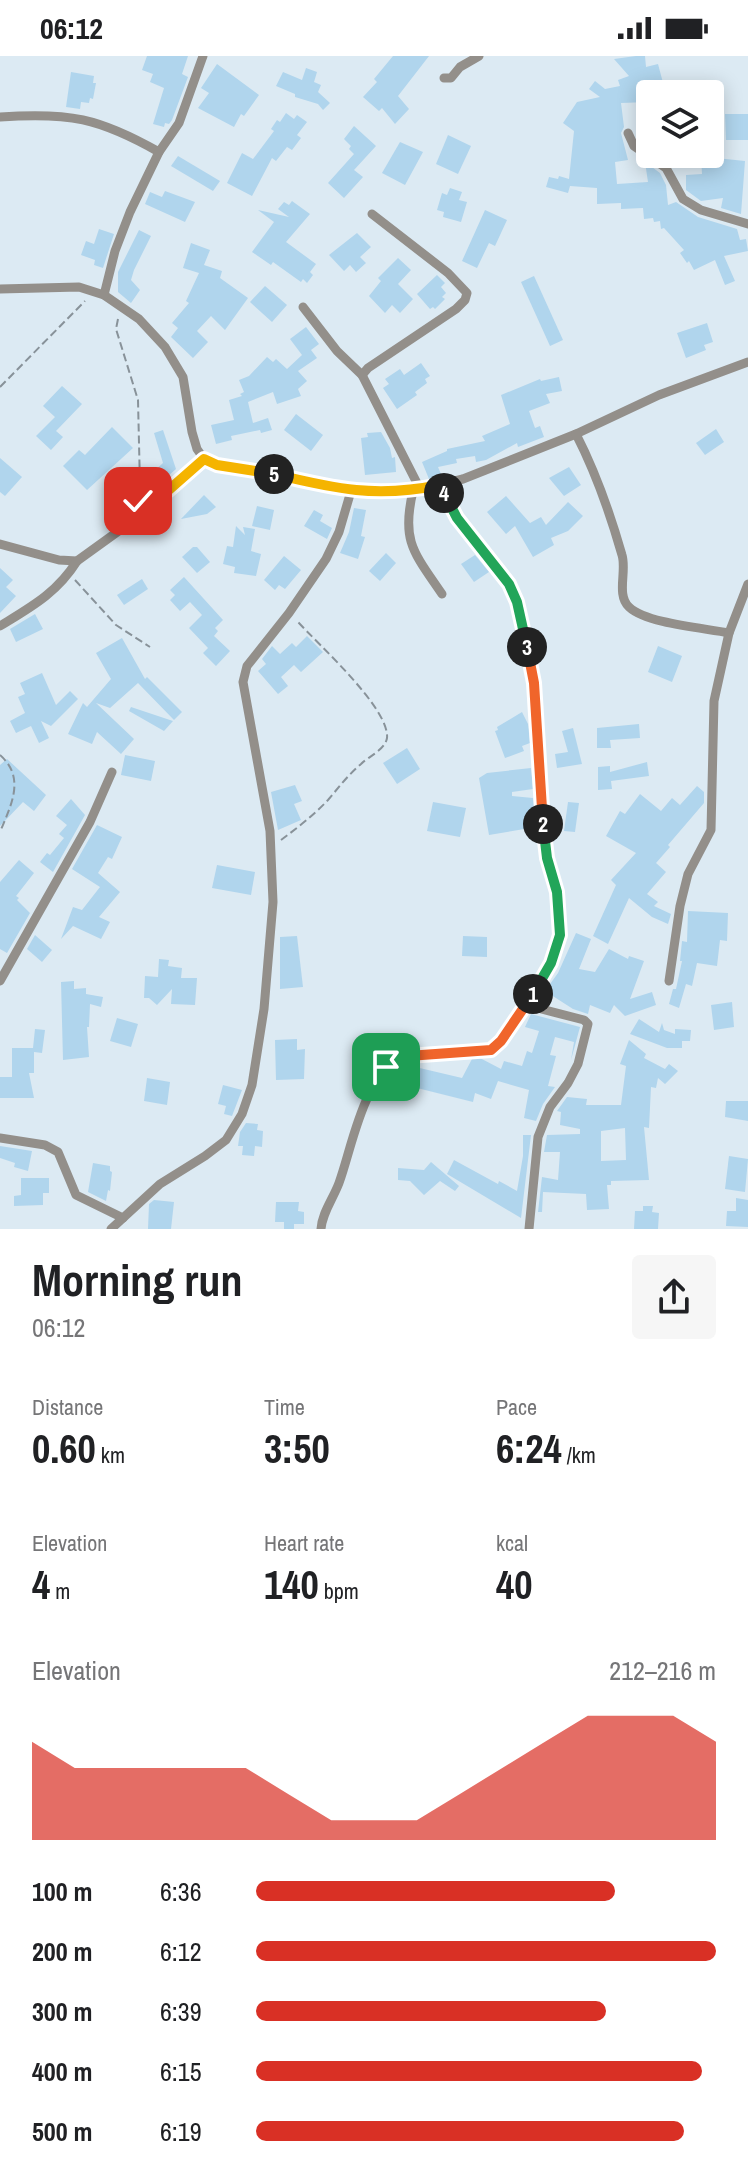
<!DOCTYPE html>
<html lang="en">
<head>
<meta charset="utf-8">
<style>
	:root { --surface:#fff; --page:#f6f6f6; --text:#202124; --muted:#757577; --accent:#d93025 }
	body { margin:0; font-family:"Archivo Narrow",sans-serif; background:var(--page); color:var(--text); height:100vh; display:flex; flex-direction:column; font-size:30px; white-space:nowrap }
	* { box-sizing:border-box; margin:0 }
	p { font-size:26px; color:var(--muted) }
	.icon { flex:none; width:44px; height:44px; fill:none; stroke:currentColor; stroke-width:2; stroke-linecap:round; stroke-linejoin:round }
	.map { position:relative; height:1173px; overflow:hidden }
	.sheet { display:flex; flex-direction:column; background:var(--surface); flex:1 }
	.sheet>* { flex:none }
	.tools { position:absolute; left:636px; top:24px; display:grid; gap:16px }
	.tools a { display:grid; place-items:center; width:88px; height:88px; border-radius:8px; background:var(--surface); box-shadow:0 4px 20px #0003; font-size:40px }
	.pin { position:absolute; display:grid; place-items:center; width:68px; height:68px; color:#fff; margin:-34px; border-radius:16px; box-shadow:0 4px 12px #0006 }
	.km { position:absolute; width:40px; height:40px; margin:-20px; border-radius:50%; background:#222; color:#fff; font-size:22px; line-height:40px; text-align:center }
	.round { display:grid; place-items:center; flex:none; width:84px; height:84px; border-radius:8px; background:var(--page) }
	.overview { display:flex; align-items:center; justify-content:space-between; height:136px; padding:0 32px }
	h1 { font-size:44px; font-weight:800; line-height:60px }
	.metrics { display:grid; grid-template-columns:repeat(3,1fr); gap:12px; height:136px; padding:8px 32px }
	.metrics div { display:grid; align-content:center }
	.metrics b { font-size:40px; font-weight:800 }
	.metrics small { font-size:22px; font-weight:400 }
	.metrics p { font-size:22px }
	.chart { height:224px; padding:16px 32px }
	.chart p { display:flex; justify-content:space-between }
	.chart svg { width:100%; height:144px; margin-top:8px; fill:var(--accent); opacity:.7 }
	ul { padding:0 32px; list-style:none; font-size:26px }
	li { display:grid; grid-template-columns:128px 96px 1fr; align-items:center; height:60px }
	li i { height:20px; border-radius:10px; background:var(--accent) }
	.status { display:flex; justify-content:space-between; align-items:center; height:56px; padding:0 40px; background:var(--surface); direction:ltr }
	.status svg { height:22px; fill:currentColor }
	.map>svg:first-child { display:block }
	.building { fill:#b0d5ed; fill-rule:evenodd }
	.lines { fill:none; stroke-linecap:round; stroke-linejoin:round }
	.path { stroke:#889299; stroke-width:2; stroke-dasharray:8 4; stroke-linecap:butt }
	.minor { stroke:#938f8a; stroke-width:9 }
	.split-1-casing { stroke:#fff; stroke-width:16 }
	.split-2-casing { stroke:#fff; stroke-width:16 }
	.split-3-casing { stroke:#fff; stroke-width:16 }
	.split-4-casing { stroke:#fff; stroke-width:16 }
	.split-5-casing { stroke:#fff; stroke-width:16 }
	.split-6-casing { stroke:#fff; stroke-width:16 }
	.split-1 { stroke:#f0652b; stroke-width:10 }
	.split-2 { stroke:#22a559; stroke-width:10 }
	.split-3 { stroke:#f0652b; stroke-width:10 }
	.split-4 { stroke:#22a559; stroke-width:10 }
	.split-5 { stroke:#f5b400; stroke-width:10 }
	.split-6 { stroke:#f5b400; stroke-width:10 }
</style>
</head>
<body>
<div class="status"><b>06:12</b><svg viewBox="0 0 49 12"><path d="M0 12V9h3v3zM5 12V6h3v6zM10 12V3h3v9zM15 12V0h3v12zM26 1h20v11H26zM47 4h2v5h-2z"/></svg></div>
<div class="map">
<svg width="748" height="1173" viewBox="0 0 748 1173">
	<rect width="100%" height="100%" fill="#dceaf3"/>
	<g class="building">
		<path d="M147 0H188L182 18 188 21 172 64 169 68 165 67 164 71 153 68 164 32 150 26 153 18 142 14Z"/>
		<path d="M393 0H429L398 40 409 53 395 68 382 52 379 55 363 41 377 26 374 23Z"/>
		<path d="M636 0H645L646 11 658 8 666 38H649V46L621 47 624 71 621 77 628 104 615 106 617 128 648 126 645 106 660 117 666 129 668 149 676 146 698 161 737 173 740 184 746 183 748 195 724 200 735 225 725 229 715 204 694 214 689 205 687 207 680 197 684 194 664 172 661 173 660 165 654 166 653 162 644 163 643 152 621 153V147L597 148V132L570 130 568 137 546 131 549 121 558 123 559 120 569 123 574 75 563 67 577 46 600 41 589 33 595 25 605 33 620 30 618 24 629 20 614 3Z"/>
		<path d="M217 8 259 39 244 60 241 58 234 71 198 52 209 37 201 32Z"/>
		<path d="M306 12 317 16 314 26 321 29 318 36 330 47 323 54 318 48 295 41V38L276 30 283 16 302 24Z"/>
		<path d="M71 16 94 20 93 27H96L93 43 90 42 89 47 81 46 80 53 66 51Z"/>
		<path d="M286 57 294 63 297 59 307 66 297 79 301 82 292 94 287 91 276 105 272 102 252 140 227 127 242 97 253 103 274 75 271 73 277 64 280 66Z"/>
		<path d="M725 58H748V84H726Z"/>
		<path d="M354 70 376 90 354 114 363 121 344 142 328 127 354 98 349 93 351 90 344 83Z"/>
		<path d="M448 79 471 90 458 118 436 108Z"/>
		<path d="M400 86 423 96 405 129 382 117Z"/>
		<path d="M716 99V102L745 105 741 158 721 152 723 142 701 145 686 134V119L702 118 701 100Z"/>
		<path d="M178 100 220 125 213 135 171 110Z"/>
		<path d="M450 132 462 136 459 144 467 146 461 166 443 161 444 156 437 154 442 137 447 139Z"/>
		<path d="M165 135 195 146 185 166 145 148 150 136 162 141Z"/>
		<path d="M292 145 310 158 286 186 316 208 310 216 313 219 307 227 303 223 301 226 273 206 271 209 252 196 274 166 258 154 289 161 278 153 284 146 289 149Z"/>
		<path d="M485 154 507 164 495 190 489 187 477 212 462 205Z"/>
		<path d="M99 173 114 178 103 212 94 209 95 204 81 199 86 185 94 188Z"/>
		<path d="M139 174 151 180 134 214 131 224 140 234 131 247 118 236V216Z"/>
		<path d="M357 177 371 191 360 201 366 207 356 216 350 209 344 215 329 199Z"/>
		<path d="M191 187 210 194 204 209 222 215 220 222 248 242 225 274 211 260 197 275 208 286 193 302 171 281 178 272 172 267 189 247 186 245 199 217 183 212Z"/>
		<path d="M398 202 411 214 398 228 413 243 400 257 392 249 385 257 369 240 381 225 378 222Z"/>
		<path d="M437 219 445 227 441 231 446 237 442 241 445 243 435 253 433 251 430 253 417 238Z"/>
		<path d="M534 220 563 284 550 290 521 226Z"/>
		<path d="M265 230 287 249 272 266 250 246Z"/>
		<path d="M707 267 713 286 704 289 706 294 686 302 677 277Z"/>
		<path d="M306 271 319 288 311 294 317 302 298 315 307 325 298 333 301 340 277 348 273 336 248 346 253 367 268 362 272 374 261 377 260 374 231 380 232 384 216 388 211 369 234 364 229 344 242 340 240 338 244 336 239 324 249 320 267 301 273 306 276 303 287 313 302 299 290 283Z"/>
		<path d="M421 307 430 320 425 323 427 327 415 336 417 339 397 353 383 332 389 328 385 323 400 313 404 319Z"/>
		<path d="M559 321 562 335 546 338 550 347 529 355 535 372 540 370 544 381 518 391 517 387 486 404 476 406 475 400 456 403 457 407 438 411 441 418 429 423 422 406 447 395V393L485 385 482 380 510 368 501 339 540 323 541 325Z"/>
		<path d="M62 330 82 348 56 375 63 381 51 394 36 380 55 361 43 350Z"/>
		<path d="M296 358 323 379 311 395 284 374Z"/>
		<path d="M112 371 133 392 87 434 63 410 79 394 85 399Z"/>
		<path d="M716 373 724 386 705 399 696 387Z"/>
		<path d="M163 374 176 413 159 428 151 418 163 407 154 377Z"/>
		<path d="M381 376 390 392 392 402 395 401 396 416 365 419 361 382 368 381 367 377Z"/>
		<path d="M0 402 22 421 5 440 0 436Z"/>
		<path d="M569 411 581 429 564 440 549 422Z"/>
		<path d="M204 439 216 451 207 458 181 463Z"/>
		<path d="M506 440 530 467 541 461 546 469 568 446 583 460 568 475 551 482 554 489 533 501 515 470 506 478 487 456Z"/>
		<path d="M257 450 274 454 270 474 252 470Z"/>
		<path d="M354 452 366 454 361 480 365 481 358 503 340 497 349 476Z"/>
		<path d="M314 454 323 459 320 465 332 472 327 483 304 470Z"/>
		<path d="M236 470 245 479 243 471 255 473 251 495 261 498 256 520 234 517 235 511 223 508 227 490 233 491Z"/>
		<path d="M193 491H197L210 506 197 517 182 501Z"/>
		<path d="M386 497 396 507 380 525 369 515Z"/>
		<path d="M475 499 489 516 474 526 461 508Z"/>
		<path d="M284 500 301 514 285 533 279 529 275 534 264 524Z"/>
		<path d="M0 512 13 524 6 531 16 540 0 557Z"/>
		<path d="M184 521 223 564 215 572 218 575 214 580 230 595 216 610 203 597 208 592 189 572 202 559 190 546 180 555 170 544 175 539 170 534Z"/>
		<path d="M142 523 148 533 124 549 117 539Z"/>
		<path d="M35 558 43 573 16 586 10 573Z"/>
		<path d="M307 580 323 596 301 616 294 609 281 621 288 630 278 638 258 615 266 608 262 603 272 590 280 598 292 587 296 591Z"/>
		<path d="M122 582 145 623 147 621 182 656 174 664 138 627 110 652 96 647 134 683 121 698 97 676 92 688 68 678 83 647 87 651 111 623 96 597Z"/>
		<path d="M658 590 682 600 672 626 648 616Z"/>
		<path d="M42 617 56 649 70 635 78 643 51 670 41 665 49 682 39 687 31 670 16 677 10 665 25 657 18 641 25 638 20 627Z"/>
		<path d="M131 651 173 665 164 675 129 655Z"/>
		<path d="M522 656 528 668 530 687 522 690 524 695 505 702 495 675 498 674 497 671Z"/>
		<path d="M639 668 640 682 610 684 611 692H597V672Z"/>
		<path d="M573 672 582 708 557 712 555 698 568 696 562 675Z"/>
		<path d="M407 692 420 713 397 728 383 707Z"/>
		<path d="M125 699 155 705 151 725 121 719Z"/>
		<path d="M7 703 46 739 34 755 23 746 0 770V709Z"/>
		<path d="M647 706 649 720 611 725 612 733 598 734V711L610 710V716Z"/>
		<path d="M531 712 533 733 512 736V740L533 742 536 771 489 779 479 722 487 717Z"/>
		<path d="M295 729 302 745 294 748 301 764 278 774 271 736Z"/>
		<path d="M697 730 704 736V747L668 789 670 791 656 807 666 816 647 838 658 846 654 850 671 858 668 868 652 861 629 842 608 888 593 880 616 829 611 824 636 797 606 780 620 755 625 758 640 738 661 755 672 742 680 749Z"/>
		<path d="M71 743 85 759 53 816 40 806 47 797 50 799 64 782 59 778 67 769 56 760Z"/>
		<path d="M433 746 466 752 460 781 427 775Z"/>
		<path d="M568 746 579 747 575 776 564 775Z"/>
		<path d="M97 769 122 781 112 803 108 801 98 817 120 836 99 861 110 866 101 883 73 870 61 883 73 851 82 854 100 831 72 813Z"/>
		<path d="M19 804 34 817 16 840 19 842 17 844 30 857 7 897 0 893V826Z"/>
		<path d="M217 809 255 816 251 839 212 832Z"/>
		<path d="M688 855 728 857 727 885 720 884 717 910 697 907 692 930 686 928 679 952 669 948 673 933H676L682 905H680L682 885 687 886Z"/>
		<path d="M576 877 591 883 579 913 595 916 609 893 628 903 629 900 644 905 630 943 652 936 656 949 625 960 614 949 610 957 590 949 588 958 573 953 545 935 558 917Z"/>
		<path d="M35 879 52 894 42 906 27 893Z"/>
		<path d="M297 880 303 931 280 933V881Z"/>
		<path d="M463 880 487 881V901L462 900Z"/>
		<path d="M159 903 169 904 168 910 182 912 181 922H197L195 949 171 948 172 933 157 949 149 942H144L145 920 158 921Z"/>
		<path d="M74 925V933L86 932V938L103 941 101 951 90 948 89 971H87L89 1001 63 1004 61 926Z"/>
		<path d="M732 946 734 971 714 974 711 949Z"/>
		<path d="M531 958 580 971 571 1004 574 986 555 981 550 999 556 1000 548 1030 555 1031 543 1048 536 1065 524 1062 529 1034 498 1025 491 1043 475 1037 473 1046 393 1026 396 1015 407 1009 462 1022 472 1003 480 1002 501 1013 504 1005 522 1010 527 995 532 997 539 975 525 971Z"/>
		<path d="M117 962 138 968 131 991 110 985Z"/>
		<path d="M639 963 659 976 662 967 664 974 675 978V973L691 974 690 985H682V992H667L630 978Z"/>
		<path d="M35 973 45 974 42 997 34 996V1017H29L34 1042H0V1021H12V992H33Z"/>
		<path d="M297 983V994L305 993 304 1023 276 1024 275 984Z"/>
		<path d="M629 984 646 998 644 1002 665 1013 669 1008 678 1015 665 1028 658 1022 656 1032 651 1031 649 1072 644 1071 649 1124 611 1125V1129H607L609 1153 587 1154 586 1138 543 1136 542 1156H538L542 1121 558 1124 560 1096H544L547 1079 580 1078V1073L560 1069 561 1056 557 1055 567 1041 587 1043 586 1049H621L626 1010 620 1008ZM625 1072 626 1104 601 1105V1075Z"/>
		<path d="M147 1022 170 1026 167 1049 144 1045Z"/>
		<path d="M223 1029 242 1034 232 1060 224 1058 226 1050 218 1048Z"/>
		<path d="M726 1045H748V1065L725 1061Z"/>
		<path d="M246 1067 258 1068 257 1074 263 1075 262 1091 255 1090 254 1100 242 1099 243 1090H238L240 1076Z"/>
		<path d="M523 1079H531L521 1162 447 1118 454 1104 498 1128 499 1125 517 1135 523 1100Z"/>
		<path d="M0 1090 32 1095 28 1115 14 1111 15 1107 0 1102Z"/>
		<path d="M729 1100 748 1103 745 1136 725 1133Z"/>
		<path d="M431 1106 459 1130 455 1135 440 1125 424 1139 410 1125 398 1124V1112L424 1114Z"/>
		<path d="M93 1107 110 1110V1115L112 1116 110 1135 108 1134 106 1145 88 1136Z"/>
		<path d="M21 1122H49V1137H43V1149L14 1150V1140L21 1139Z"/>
		<path d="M736 1142 748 1144V1171L726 1170 727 1155H736Z"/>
		<path d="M154 1144 174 1146 171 1173H148L149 1148Z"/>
		<path d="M276 1146H299L298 1155 304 1156V1168H294V1173H284V1166H275Z"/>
		<path d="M643 1150H653L652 1156 659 1157 658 1173H634L635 1155H643Z"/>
	</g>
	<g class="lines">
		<g class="path">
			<path d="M118 263 116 273 138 344 140 430 138 448"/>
			<path d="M0 331 85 245"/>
			<path d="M75 524 116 569 150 591"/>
			<path d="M0 699C26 722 11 749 0 776"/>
			<path d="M281 784C297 772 314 759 328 744 339 731 348 719 361 708 369 700 385 694 387 682 390 653 319 589 298 566"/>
		</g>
		<g class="minor">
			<path d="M444 22H451L460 11 479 0"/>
			<path d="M0 61C69 56 99 62 159 96"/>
			<path d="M628 77 634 90 666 112 683 143 701 154 748 168"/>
			<path d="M0 233 79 231 104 239 139 263 165 291 183 321 192 376 197 393 204 403 217 409 259 415 351 435 375 437 413 435 463 423 576 378 659 339 748 306"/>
			<path d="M104 239 115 195 130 156 159 96 179 67 203 0"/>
			<path d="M303 251 337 295 362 319 420 433"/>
			<path d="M362 319 368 312 456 253 465 244 467 237 448 217 372 158"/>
			<path d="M576 378C596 417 610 457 622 499 627 515 616 539 629 551 647 568 705 572 729 577"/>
			<path d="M413 435C401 485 414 497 442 538"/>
			<path d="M0 488 59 504 77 505 138 461 204 403"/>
			<path d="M0 570C31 551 57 537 77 505"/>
			<path d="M0 925 90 766 112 716"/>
			<path d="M669 925 680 850 688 818 711 774 714 645 729 577 748 528"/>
			<path d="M526 949 584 964 588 968 578 1008 568 1027 550 1051 538 1081 529 1173"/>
			<path d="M0 1082 45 1089 58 1096 76 1139 123 1162"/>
			<path d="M111 1173 160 1128 205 1100 226 1084 242 1058 252 1029 264 953 273 846 270 775 243 626 247 610 289 557 326 503 339 476 351 435"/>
			<path d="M321 1173C322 1157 333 1143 339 1127 353 1089 363 1017 405 1001 428 993 465 997 491 994 518 970 553 916 560 881 565 852 550 825 546 798 537 727 539 656 526 586 523 573 521 558 517 545 511 529 500 518 489 505 471 481 454 456 440 429"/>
		</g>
	</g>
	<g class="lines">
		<defs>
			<path id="split-1" d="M386 1011 408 1000 491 994 501 985 533 938"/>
			<path id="split-2" d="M533 938 551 907 560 879 557 836 547 802 543 768"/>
			<path id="split-3" d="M527 591 534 627 543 768"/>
			<path id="split-4" d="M444 437 457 462 509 528 517 546 527 591"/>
			<path id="split-5" d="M274 418C336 433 376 442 440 429L444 437"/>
			<path id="split-6" d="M138 445V461L204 403 217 409 274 418"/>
		</defs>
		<use href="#split-1" class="split-1-casing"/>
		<use href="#split-2" class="split-2-casing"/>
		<use href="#split-3" class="split-3-casing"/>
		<use href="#split-4" class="split-4-casing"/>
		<use href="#split-5" class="split-5-casing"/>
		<use href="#split-6" class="split-6-casing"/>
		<use href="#split-1" class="split-1"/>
		<use href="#split-2" class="split-2"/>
		<use href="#split-3" class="split-3"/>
		<use href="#split-4" class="split-4"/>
		<use href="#split-5" class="split-5"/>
		<use href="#split-6" class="split-6"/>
	</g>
</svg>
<div class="tools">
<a><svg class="icon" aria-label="layers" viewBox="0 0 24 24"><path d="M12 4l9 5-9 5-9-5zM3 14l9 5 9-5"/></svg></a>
</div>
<div class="pin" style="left:386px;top:1011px;background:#1e9e55"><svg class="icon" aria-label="arrive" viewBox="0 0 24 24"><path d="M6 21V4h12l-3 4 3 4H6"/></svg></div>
<div class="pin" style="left:138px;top:445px;background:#d93025"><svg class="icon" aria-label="check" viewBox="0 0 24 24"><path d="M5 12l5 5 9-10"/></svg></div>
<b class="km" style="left:533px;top:938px">1</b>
<b class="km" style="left:543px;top:768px">2</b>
<b class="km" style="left:527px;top:591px">3</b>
<b class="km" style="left:444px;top:437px">4</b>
<b class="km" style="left:274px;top:418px">5</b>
</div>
<section class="sheet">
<div class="overview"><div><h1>Morning run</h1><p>06:12</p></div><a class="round"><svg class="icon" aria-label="share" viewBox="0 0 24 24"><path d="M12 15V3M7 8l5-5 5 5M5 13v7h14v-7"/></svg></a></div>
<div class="metrics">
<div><p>Distance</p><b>0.60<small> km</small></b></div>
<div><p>Time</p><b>3:50</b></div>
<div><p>Pace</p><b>6:24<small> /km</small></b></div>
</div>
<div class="metrics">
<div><p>Elevation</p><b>4<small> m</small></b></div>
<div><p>Heart rate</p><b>140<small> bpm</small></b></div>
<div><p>kcal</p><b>40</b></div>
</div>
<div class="chart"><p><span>Elevation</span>212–216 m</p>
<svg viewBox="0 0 160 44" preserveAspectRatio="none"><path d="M0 44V14L10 22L20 22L30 22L40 22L50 22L60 30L70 38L80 38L90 38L100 30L110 22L120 14L130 6L140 6L150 6L160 14V44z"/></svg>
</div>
<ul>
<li><b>100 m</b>6:36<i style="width:78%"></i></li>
<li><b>200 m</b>6:12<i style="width:100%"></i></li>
<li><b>300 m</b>6:39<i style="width:76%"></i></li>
<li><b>400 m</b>6:15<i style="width:97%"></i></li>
<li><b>500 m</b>6:19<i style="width:93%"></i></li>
</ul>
</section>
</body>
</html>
